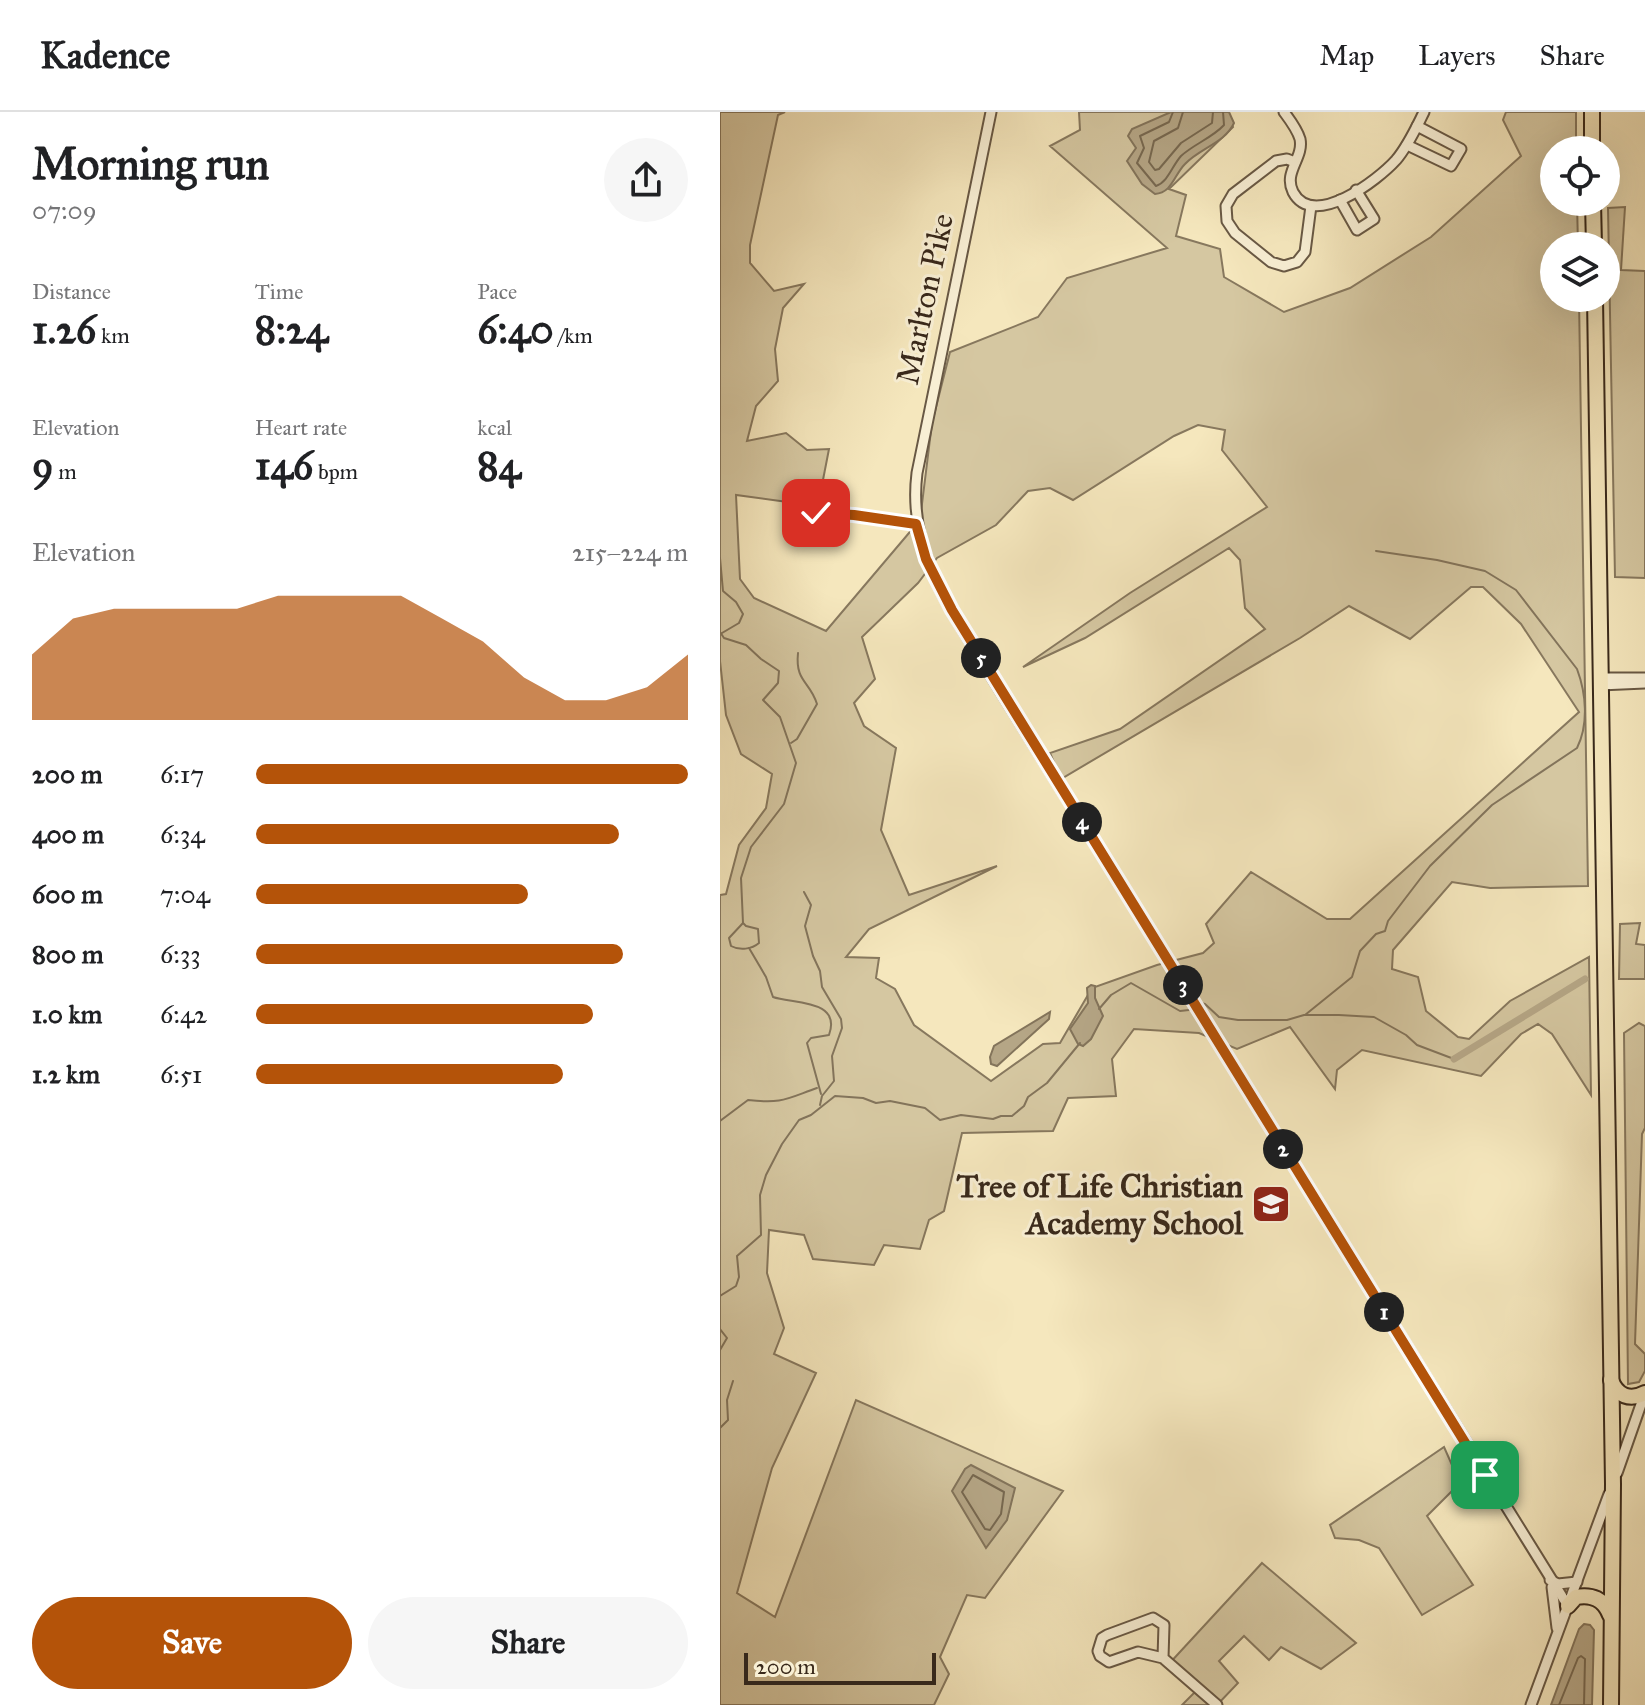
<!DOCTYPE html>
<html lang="en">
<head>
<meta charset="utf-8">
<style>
	:root { --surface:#fff; --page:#f6f6f6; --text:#202124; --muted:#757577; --line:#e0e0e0; --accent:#b45309 }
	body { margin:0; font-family:"IM FELL Great Primer",serif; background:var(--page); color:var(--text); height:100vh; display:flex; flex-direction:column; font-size:30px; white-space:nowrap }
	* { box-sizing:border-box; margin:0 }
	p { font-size:26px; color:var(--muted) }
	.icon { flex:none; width:44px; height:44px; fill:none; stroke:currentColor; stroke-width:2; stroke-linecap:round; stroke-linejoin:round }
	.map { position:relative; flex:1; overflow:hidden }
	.side { display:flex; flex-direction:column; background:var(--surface); width:720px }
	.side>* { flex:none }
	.tools { position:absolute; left:820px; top:24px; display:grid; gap:16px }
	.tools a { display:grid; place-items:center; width:80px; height:80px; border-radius:50%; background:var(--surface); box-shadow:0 8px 32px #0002; font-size:40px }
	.scale { position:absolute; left:24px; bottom:20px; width:192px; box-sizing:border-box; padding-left:8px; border:4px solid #39291b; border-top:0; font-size:22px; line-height:28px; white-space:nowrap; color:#39291b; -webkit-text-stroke:6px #f8efd4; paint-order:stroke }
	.pin { position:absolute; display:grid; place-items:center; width:68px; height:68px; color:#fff; margin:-34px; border-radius:16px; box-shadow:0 4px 12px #0006 }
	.km { position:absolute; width:40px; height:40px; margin:-20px; border-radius:50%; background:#222; color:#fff; font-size:22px; line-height:40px; text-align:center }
	.round { display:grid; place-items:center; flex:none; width:84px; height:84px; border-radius:42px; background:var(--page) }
	.overview { display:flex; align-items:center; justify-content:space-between; height:136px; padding:0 32px }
	h1 { font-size:44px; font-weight:800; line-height:60px }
	.figures { display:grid; grid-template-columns:repeat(3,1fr); gap:12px; height:136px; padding:8px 32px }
	.figures div { display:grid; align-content:center }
	.figures b { font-size:40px; font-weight:800 }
	.figures small { font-size:22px; font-weight:400 }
	.figures p { font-size:22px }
	.chart { height:224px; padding:16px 32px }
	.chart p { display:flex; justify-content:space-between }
	.chart svg { width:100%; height:144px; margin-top:8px; fill:var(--accent); opacity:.7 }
	.action { display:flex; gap:16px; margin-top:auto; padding:16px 32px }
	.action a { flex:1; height:92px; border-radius:48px; background:var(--accent); color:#fff; font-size:32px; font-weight:800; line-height:92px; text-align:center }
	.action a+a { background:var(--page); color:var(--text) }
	ul { padding:0 32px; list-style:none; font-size:26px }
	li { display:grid; grid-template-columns:128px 96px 1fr; align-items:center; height:60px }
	li i { height:20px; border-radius:10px; background:var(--accent) }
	header { display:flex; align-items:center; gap:48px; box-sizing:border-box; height:112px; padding:0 40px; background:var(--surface); border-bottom:2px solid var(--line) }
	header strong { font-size:38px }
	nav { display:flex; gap:44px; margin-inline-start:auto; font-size:28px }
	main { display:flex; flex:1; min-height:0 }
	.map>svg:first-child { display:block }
	.green { fill:#d5c7a1; stroke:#87785e; stroke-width:2; fill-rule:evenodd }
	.water { fill:#b5a686; stroke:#83745b; stroke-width:2 }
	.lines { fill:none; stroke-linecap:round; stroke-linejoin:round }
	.shore { stroke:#776850; stroke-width:2 }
	.stream { stroke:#83745b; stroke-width:2 }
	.canal { stroke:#b5a686; stroke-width:7 }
	.minor-casing { stroke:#685844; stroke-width:13 }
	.highway-casing { stroke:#39291b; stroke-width:18 }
	.minor { stroke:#f8efd4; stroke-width:9 }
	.highway { stroke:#f5e7bd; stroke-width:14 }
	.route-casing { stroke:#fff; stroke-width:16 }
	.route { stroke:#b45309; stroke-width:10 }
	.labels { text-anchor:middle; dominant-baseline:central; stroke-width:6; stroke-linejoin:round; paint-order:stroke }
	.street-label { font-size:32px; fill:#39291b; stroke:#f8efd4 }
	.poi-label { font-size:32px; font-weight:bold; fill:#39291b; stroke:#f8efd4; text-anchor:end }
</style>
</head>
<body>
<header>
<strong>Kadence</strong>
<nav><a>Map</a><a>Layers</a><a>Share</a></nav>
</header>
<main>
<section class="side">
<div class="overview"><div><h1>Morning run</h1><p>07:09</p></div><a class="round"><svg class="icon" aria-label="share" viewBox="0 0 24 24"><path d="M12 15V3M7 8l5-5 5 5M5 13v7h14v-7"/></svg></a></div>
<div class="figures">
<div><p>Distance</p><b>1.26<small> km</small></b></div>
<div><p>Time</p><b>8:24</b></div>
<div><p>Pace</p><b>6:40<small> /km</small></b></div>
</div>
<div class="figures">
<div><p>Elevation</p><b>9<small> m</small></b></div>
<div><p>Heart rate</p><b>146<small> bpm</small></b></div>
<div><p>kcal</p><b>84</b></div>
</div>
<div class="chart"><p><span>Elevation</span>215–224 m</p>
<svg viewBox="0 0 160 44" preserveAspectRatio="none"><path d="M0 44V24L10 13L20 10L30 10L40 10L50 10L60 6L70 6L80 6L90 6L100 13L110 20L120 31L130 38L140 38L150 34L160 24V44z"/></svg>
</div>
<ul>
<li><b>200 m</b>6:17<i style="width:100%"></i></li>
<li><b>400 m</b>6:34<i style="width:84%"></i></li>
<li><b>600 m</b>7:04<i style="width:63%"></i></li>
<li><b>800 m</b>6:33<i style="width:85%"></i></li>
<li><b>1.0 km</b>6:42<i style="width:78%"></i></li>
<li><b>1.2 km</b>6:51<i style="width:71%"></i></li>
</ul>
<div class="action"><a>Save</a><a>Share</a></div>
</section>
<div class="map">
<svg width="925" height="1593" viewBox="0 0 925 1593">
	<rect width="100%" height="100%" fill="#f5e7bd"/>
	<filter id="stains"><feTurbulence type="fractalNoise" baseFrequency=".0025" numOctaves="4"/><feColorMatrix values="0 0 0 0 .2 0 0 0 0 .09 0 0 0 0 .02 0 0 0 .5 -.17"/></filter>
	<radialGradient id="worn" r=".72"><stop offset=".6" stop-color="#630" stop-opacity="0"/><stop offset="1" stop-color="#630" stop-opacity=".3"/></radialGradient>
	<g class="green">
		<path d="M0 0H65L58 3 30 133V151L54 179 84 172 63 196 55 237 58 269 36 294 27 329 66 321 87 338 109 337 102 373 111 396 16 383 20 467 34 486 106 519 200 408 212 311 230 240 318 205 347 166 447 136 330 34 360 18 359 0H506L513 15 449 77 466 83 456 124 500 137 504 165 564 200 630 176 711 125 801 44 783 8 786 0H856V38H834V90H857L858 134H834V186H859L868 774 770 776 732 770 673 838 672 857 698 865 706 899 738 925 749 927 790 889 869 845 871 983 832 922 818 912 801 922 761 964 642 938 617 958 615 977 570 915 517 937 479 921 414 917 392 947 396 984 348 986 333 1019 242 1021 224 1099 209 1108 200 1137 164 1133 154 1153 93 1147 84 1123 49 1118 47 1161 64 1216 54 1242 96 1261 52 1356 17 1481 55 1505 136 1288 343 1379 265 1486 247 1483 220 1545 229 1562 214 1593H0V783L6 782 19 733 46 696 52 662 21 642 6 603 0 549ZM478 313 505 318 502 338 547 395 410 481 303 555 365 526 509 436 520 448 525 496 545 517 400 617 330 641 341 667 580 526 629 494 690 527 751 475H763L801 512 859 600 630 807H607L531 760 486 812 494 831 483 841 437 853 372 876 340 931 323 932 271 969 194 913 175 877 156 866 159 846 126 845 149 817 277 754 189 783 161 718 176 636 144 614 134 591 155 567 142 525 198 471 217 446 276 413 308 379 330 376 353 388 454 324Z"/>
		<path d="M905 95 901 158 925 159V466L895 465 888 96Z"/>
		<path d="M920 811 916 832 925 833V867H899L900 812Z"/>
		<path d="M919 911 925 914V1016L922 1022 915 1232 925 1242V1259L919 1270 908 1272 904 921Z"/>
		<path d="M724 1335 740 1371 707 1404 753 1473 702 1503 659 1436 639 1428 615 1426 610 1413Z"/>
		<path d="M542 1451 636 1531 601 1557 561 1535 549 1548 524 1524 499 1549 518 1571 497 1593H462L475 1580 447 1554Z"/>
	</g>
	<g class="water">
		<path d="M451 0H509L514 11C505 31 480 36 465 52 454 63 452 81 435 82L422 72 407 49 416 36 408 24 412 17Z"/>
		<path d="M371 873 375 874V886L383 904 371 927 363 934 358 932 350 917 368 891 367 876Z"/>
		<path d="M330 900 329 907 277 954 271 952 270 945 274 934Z"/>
		<path d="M251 1353 295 1376 287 1408 266 1436 232 1379 245 1357Z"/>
		<path d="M864 1512 870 1513 874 1518 872 1593H831L859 1517Z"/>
	</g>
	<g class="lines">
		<g class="shore">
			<path d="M453 0 449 10 420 24 424 36 417 51 436 74C448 70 452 54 461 44 474 32 492 26 504 13L503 0"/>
			<path d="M463 0 458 16 434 29 429 50 435 58 439 57 461 31 492 11 493 0"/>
			<path d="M253 1363 284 1380 281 1402 270 1418 265 1417 242 1380Z"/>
			<path d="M839 1593 858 1546 861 1544 865 1547 864 1593"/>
		</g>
		<g class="stream">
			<path d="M0 227V231"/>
			<path d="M0 446 3 479 16 490 23 502 19 511 2 521"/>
			<path d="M0 520 4 526 26 533 41 547 59 559 58 571 43 588 60 605 76 651 64 692 31 735 21 766 23 811"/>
			<path d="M71 631 77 627 97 592C90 569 75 570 78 541"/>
			<path d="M84 780 91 793 85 814 93 844 100 859 102 875 121 907 122 916 112 944 114 969 102 984 100 993"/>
			<path d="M23 811 26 814 38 817 39 831C32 837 20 839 11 834L9 826Z"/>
			<path d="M29 836 46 865 53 885C72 892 122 887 109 923L91 926 87 931 101 982"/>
			<path d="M481 891 485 892 499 905 518 908H567L584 903H619L654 905 686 923 697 933 734 947"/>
			<path d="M379 897 391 883 411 871 460 899 469 898"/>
			<path d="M585 903 632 865 640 839 656 822 665 819 668 809 710 754 772 693 857 636C869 612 866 581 857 557L796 478 765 459 717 448 656 439"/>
			<path d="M0 1009 28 988C62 992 66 987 97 976"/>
			<path d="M0 1184 16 1174 19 1165 17 1144 41 1123 40 1083 46 1063 62 1032 79 1008 91 1003 115 984 143 986 156 991 170 989 205 996 220 1008 241 1003 273 1007 281 1004H292L304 994 308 985 327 971 360 931"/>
			<path d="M0 1217 7 1226 0 1238"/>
			<path d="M0 1316 8 1308 7 1288 13 1269"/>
		</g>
		<path class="canal" d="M734 947 865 867"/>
		<defs>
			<g id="minor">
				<path d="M271 0 197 361C187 441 232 498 271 564L848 1494"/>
				<path d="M564 0C570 8 577 17 580 27 584 46 563 60 573 80 593 118 658 68 676 48 688 34 696 16 704 0"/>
				<path d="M687 33 731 54 741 37 697 14"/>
				<path d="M575 50 567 47 556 49 513 82 506 94 507 109 515 121 551 150 564 154 577 150 585 140 591 94"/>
				<path d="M620 88 637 118 654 107 636 78"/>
				<path d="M71 400 134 403 196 412"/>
				<path d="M880 566H925"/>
				<path d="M880 573 925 571"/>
				<path d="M897 1361 925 1281"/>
				<path d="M830 1468 838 1472 857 1470"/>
				<path d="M832 1475 837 1516"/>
				<path d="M443 1546 444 1513 433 1506 387 1523 382 1526 378 1539 380 1544 389 1550 418 1540 443 1546 497 1593"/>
				<path d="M811 1593 889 1382"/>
			</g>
			<g id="highway">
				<path d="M872 0V38"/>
				<path d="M873 90 874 134"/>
				<path d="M875 186 893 1372 891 1593"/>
				<path d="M891 1268C897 1284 910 1289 925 1281"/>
				<path d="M848 1494 856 1485C872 1482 884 1487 890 1503"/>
			</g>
		</defs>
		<use href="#minor" class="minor-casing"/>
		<use href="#highway" class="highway-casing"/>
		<use href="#minor" class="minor"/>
		<use href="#highway" class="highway"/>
	</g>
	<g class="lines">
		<defs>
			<path id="route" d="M96 401 134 403 196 412 206 447 232 498 765 1363"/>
		</defs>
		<use href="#route" class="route-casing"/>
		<use href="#route" class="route"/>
	</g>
	<defs>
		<symbol id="school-square" viewBox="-11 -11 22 22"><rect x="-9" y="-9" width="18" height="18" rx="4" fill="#8f2418" stroke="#f8efd4"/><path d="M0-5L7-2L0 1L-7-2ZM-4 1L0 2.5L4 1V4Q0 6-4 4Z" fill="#fff"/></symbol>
	</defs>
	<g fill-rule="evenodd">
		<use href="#school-square" x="529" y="1070" width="44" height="44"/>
	</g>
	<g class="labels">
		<g class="street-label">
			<text transform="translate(205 187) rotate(-78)">Marlton Pike</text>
		</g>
		<g class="poi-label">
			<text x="523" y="1074">Tree of Life Christian<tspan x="523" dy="37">Academy School</tspan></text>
		</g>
	</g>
	<rect width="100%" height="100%" filter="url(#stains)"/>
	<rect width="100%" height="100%" fill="url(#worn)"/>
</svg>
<div class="tools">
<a><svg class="icon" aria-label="locate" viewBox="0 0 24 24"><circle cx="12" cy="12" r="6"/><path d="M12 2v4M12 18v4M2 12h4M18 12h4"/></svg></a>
<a><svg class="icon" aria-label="layers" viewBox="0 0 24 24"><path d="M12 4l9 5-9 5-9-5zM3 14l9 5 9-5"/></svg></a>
</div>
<div class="scale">200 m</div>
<div class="pin" style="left:765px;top:1363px;background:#1e9e55"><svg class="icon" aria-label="arrive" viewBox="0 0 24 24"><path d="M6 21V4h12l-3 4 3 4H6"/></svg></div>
<div class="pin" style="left:96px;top:401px;background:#d93025"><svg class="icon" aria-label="check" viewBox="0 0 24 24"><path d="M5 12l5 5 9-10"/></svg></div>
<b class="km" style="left:664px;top:1200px">1</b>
<b class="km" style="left:563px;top:1037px">2</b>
<b class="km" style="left:463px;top:873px">3</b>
<b class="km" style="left:362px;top:710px">4</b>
<b class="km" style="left:261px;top:546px">5</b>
</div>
</main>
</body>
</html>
